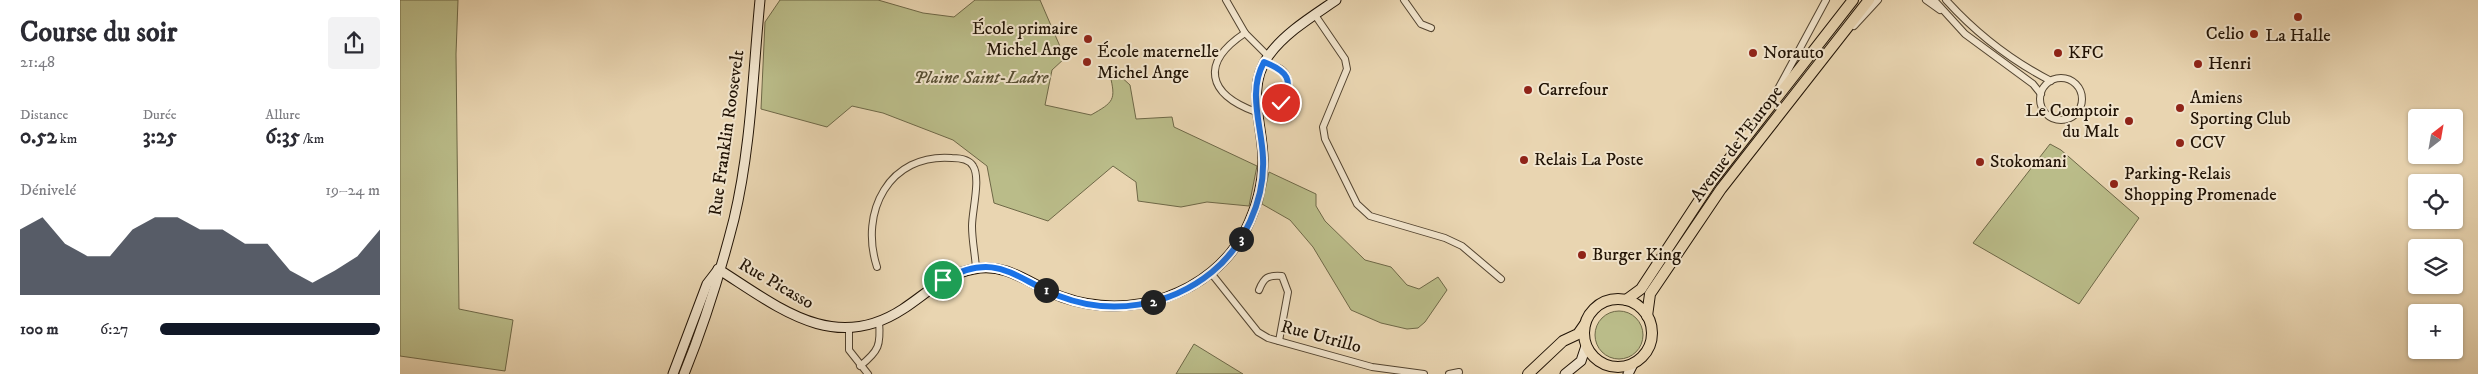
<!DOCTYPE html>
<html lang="fr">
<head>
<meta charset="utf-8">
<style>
	:root { --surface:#fff; --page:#f2f2f3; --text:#2b2b33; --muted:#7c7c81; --accent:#111827 }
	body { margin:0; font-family:"IM FELL DW Pica",serif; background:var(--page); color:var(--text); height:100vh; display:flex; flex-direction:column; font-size:19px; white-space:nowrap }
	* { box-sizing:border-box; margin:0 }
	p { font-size:16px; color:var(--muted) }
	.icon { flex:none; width:28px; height:28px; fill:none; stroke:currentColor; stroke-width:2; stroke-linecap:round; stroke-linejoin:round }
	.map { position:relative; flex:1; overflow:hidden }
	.sheet { display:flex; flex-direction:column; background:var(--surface); width:400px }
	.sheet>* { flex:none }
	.needle { width:32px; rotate:31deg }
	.buttons { position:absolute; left:2008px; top:109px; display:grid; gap:10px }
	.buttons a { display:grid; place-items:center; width:55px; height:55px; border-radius:5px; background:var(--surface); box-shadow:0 1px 4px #0004; font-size:25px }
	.pin { position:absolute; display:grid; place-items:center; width:42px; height:42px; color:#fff; margin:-21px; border:2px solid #fff; border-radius:50%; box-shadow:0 1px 5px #0007 }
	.km { position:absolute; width:25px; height:25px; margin:-12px; border-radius:50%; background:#222; color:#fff; font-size:14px; line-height:25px; text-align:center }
	.round { display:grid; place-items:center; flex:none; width:52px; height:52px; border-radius:5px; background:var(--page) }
	.headline { display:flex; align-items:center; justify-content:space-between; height:85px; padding:0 20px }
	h1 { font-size:28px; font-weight:700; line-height:38px }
	.figures { display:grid; grid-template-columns:repeat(3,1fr); gap:8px; height:85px; padding:5px 20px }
	.figures div { display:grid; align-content:center }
	.figures b { font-size:21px; font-weight:700 }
	.figures small { font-size:14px; font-weight:400 }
	.figures p { font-size:14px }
	.chart { height:140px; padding:10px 20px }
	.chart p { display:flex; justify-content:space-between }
	.chart svg { width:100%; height:90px; margin-top:5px; fill:var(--accent); opacity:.7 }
	ul { padding:0 20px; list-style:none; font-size:16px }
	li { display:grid; grid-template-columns:80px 60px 1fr; align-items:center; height:38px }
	li i { height:12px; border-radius:6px; background:var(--accent) }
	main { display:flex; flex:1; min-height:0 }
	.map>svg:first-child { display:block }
	.green { fill:#babc89; stroke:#6e6847 }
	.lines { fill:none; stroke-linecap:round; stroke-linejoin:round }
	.street-casing { stroke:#534430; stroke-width:8 }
	.secondary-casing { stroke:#211305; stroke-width:11 }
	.primary-casing { stroke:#211305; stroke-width:12 }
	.street { stroke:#f1e4cc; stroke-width:6 }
	.secondary { stroke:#f1e4cc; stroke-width:9 }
	.primary { stroke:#e9d5b1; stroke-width:10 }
	.route-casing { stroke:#fff; stroke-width:10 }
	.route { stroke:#1a73e8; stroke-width:6 }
	.poi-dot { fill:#8f2418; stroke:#f1e4cc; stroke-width:2 }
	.labels { text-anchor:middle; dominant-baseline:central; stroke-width:4; stroke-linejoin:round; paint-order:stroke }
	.poi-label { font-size:18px; fill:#211305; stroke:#f1e4cc; text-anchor:start }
	.park-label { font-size:18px; font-style:italic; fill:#574e33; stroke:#f1e4cc }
	.street-label { font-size:18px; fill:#211305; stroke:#f1e4cc }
</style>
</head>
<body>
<main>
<section class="sheet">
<div class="headline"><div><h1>Course du soir</h1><p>21:48</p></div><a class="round"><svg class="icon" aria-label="share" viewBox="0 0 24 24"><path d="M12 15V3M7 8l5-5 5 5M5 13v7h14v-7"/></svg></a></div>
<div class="figures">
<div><p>Distance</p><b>0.52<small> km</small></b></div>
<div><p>Durée</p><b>3:25</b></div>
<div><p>Allure</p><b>6:35<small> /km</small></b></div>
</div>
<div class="chart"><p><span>Dénivelé</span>19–24 m</p>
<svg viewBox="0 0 160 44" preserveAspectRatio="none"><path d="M0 44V12L10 6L20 19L30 25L40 25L50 12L60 6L70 6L80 12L90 12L100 19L110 19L120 32L130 38L140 32L150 25L160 12V44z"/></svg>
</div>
<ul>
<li><b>100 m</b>6:27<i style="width:100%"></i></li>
</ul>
</section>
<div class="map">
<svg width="2078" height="374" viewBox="0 0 2078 374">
	<rect width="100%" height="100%" fill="#e9d5b1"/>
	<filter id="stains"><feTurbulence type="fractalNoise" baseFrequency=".004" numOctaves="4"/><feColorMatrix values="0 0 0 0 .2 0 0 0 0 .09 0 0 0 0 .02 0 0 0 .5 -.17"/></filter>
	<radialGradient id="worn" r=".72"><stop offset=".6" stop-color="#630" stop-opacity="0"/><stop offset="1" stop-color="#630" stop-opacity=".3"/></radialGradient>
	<g class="green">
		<path d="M0 0H58L56 54 59 309 113 320 105 371 0 356Z"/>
		<path d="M380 0H478L523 13 554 17 575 0H640L665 58 652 70 645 105 691 115C714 102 716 100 710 75L718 74 730 85 736 119 772 117 774 127 857 166 849 206 807 202 781 207 738 201 736 182 713 166 648 221 594 203 587 166 553 140 483 113 452 106 427 127 361 109 365 22Z"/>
		<path d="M1650 144 1661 150 1739 218 1679 304 1573 243Z"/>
		<path d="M869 172 916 194V206L925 221 965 260 991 267 1007 285 1019 289 1038 277 1047 290 1025 322 1018 328 1007 329 981 323 951 310 913 247 890 220 862 204Z"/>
		<circle cx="1219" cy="335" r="24"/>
		<path d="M794 344 843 374H776Z"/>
	</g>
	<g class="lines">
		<defs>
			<g id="street">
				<path d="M826 0 845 33 868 56"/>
				<path d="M1004 0 1021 24 1031 28"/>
				<path d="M1526 0 1540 10"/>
				<path d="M1534 0 1565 34 1633 84 1641 94"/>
				<path d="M1546 0C1575 32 1612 61 1651 81"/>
				<path d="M915 15 945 59 947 69 923 127 925 139 957 204 970 216 1045 238 1062 246 1101 279"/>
				<path d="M1454 26 1478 0"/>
				<path d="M845 33C800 63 807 94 856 112"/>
				<path d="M865 62C870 65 878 66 883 71 893 80 886 99 876 106"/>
				<circle cx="1661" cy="99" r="21"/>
				<path d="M1378 89 1426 0"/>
				<path d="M477 267C459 212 489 153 552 158 559 158 569 159 573 166 581 178 572 211 572 226 572 240 575 254 576 268"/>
				<path d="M811 273 858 332 868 338 972 367 1024 374"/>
				<path d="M859 290C864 277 868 275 882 276L888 292 879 341"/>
				<path d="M449 328V350L468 374"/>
				<path d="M460 366C479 351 481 345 479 321"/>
				<path d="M1049 374 1059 372"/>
			</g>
			<g id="secondary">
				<path d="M318 269C377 306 433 355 503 309 526 294 545 274 574 269 608 262 632 286 662 297 729 321 811 296 845 231 856 209 863 185 863 160 863 124 845 88 869 55 886 32 913 16 936 0"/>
				<path d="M273 374 307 284 317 271"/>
				<path d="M284 374C304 325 321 270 334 219 351 148 353 72 360 0"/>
				<path d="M1165 374 1181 361 1186 346"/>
				<path d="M1228 374 1233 364"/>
			</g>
			<g id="primary">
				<circle cx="1218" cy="333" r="34"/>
				<path d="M1226 300 1241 289 1312 181 1453 0"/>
				<path d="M1247 316 1250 294 1321 189 1469 0"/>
				<path d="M1128 374 1163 341 1178 334 1185 324"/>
			</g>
		</defs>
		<use href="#street" class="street-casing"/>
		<use href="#secondary" class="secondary-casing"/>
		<use href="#primary" class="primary-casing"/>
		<use href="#street" class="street"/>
		<use href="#secondary" class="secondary"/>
		<use href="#primary" class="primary"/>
	</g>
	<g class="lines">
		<defs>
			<path id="route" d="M543 280C597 251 612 277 659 296 710 316 769 307 812 272 844 246 865 200 863 158 862 126 847 93 864 62 887 71 895 80 881 103"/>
		</defs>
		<use href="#route" class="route-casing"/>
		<use href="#route" class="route"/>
	</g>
	<g class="poi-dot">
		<circle cx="1898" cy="17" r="5"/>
		<circle cx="1854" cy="34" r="5"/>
		<circle cx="688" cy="39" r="5"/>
		<circle cx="1353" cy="53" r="5"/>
		<circle cx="1658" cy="53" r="5"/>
		<circle cx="687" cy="62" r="5"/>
		<circle cx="1798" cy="64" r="5"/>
		<circle cx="1128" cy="90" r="5"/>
		<circle cx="1780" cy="108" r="5"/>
		<circle cx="1729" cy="121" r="5"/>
		<circle cx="1780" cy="143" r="5"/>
		<circle cx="1124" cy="160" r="5"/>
		<circle cx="1580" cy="162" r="5"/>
		<circle cx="1714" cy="184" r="5"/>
		<circle cx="1182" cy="255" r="5"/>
	</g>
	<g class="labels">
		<g class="poi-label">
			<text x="678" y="29" text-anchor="end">École primaire<tspan x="678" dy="21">Michel Ange</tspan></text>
			<text x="1844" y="34" text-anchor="end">Celio</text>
			<text x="1898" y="36" text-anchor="middle">La Halle</text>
			<text x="697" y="52">École maternelle<tspan x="697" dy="21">Michel Ange</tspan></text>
			<text x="1363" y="53">Norauto</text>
			<text x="1668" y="53">KFC</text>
			<text x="1808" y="64">Henri</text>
			<text x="1138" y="90">Carrefour</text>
			<text x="1790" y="98">Amiens<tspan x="1790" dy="21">Sporting Club</tspan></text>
			<text x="1719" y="111" text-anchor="end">Le Comptoir<tspan x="1719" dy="21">du Malt</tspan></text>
			<text x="1790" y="143">CCV</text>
			<text x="1134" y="160">Relais La Poste</text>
			<text x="1590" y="162">Stokomani</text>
			<text x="1724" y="174">Parking-Relais<tspan x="1724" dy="21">Shopping Promenade</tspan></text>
			<text x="1192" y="255">Burger King</text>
		</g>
		<g class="park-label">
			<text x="581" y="78">Plaine Saint-Ladre</text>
		</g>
		<g class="street-label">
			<text transform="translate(327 133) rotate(-82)">Rue Franklin Roosevelt</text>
			<text transform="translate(1337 144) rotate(-53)">Avenue de l'Europe</text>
			<text transform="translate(376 284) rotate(30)">Rue Picasso</text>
			<text transform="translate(921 337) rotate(15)">Rue Utrillo</text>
		</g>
	</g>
	<rect width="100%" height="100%" filter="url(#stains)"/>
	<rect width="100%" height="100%" fill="url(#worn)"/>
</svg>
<div class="buttons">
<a><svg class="needle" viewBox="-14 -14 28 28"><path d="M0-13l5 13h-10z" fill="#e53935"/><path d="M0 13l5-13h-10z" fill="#7c7c81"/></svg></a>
<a><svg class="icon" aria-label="locate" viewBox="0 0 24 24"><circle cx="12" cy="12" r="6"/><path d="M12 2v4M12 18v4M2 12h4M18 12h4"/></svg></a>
<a><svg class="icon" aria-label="layers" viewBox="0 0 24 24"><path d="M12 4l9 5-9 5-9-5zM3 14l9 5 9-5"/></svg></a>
<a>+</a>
</div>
<div class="pin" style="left:543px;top:280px;background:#1e9e55"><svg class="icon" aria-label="arrive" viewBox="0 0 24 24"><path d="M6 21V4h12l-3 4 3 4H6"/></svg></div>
<div class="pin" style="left:881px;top:103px;background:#d93025"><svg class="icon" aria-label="check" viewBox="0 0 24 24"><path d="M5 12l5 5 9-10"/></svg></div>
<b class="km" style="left:646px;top:290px">1</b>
<b class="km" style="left:753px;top:302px">2</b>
<b class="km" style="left:841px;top:239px">3</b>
</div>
</main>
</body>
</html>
